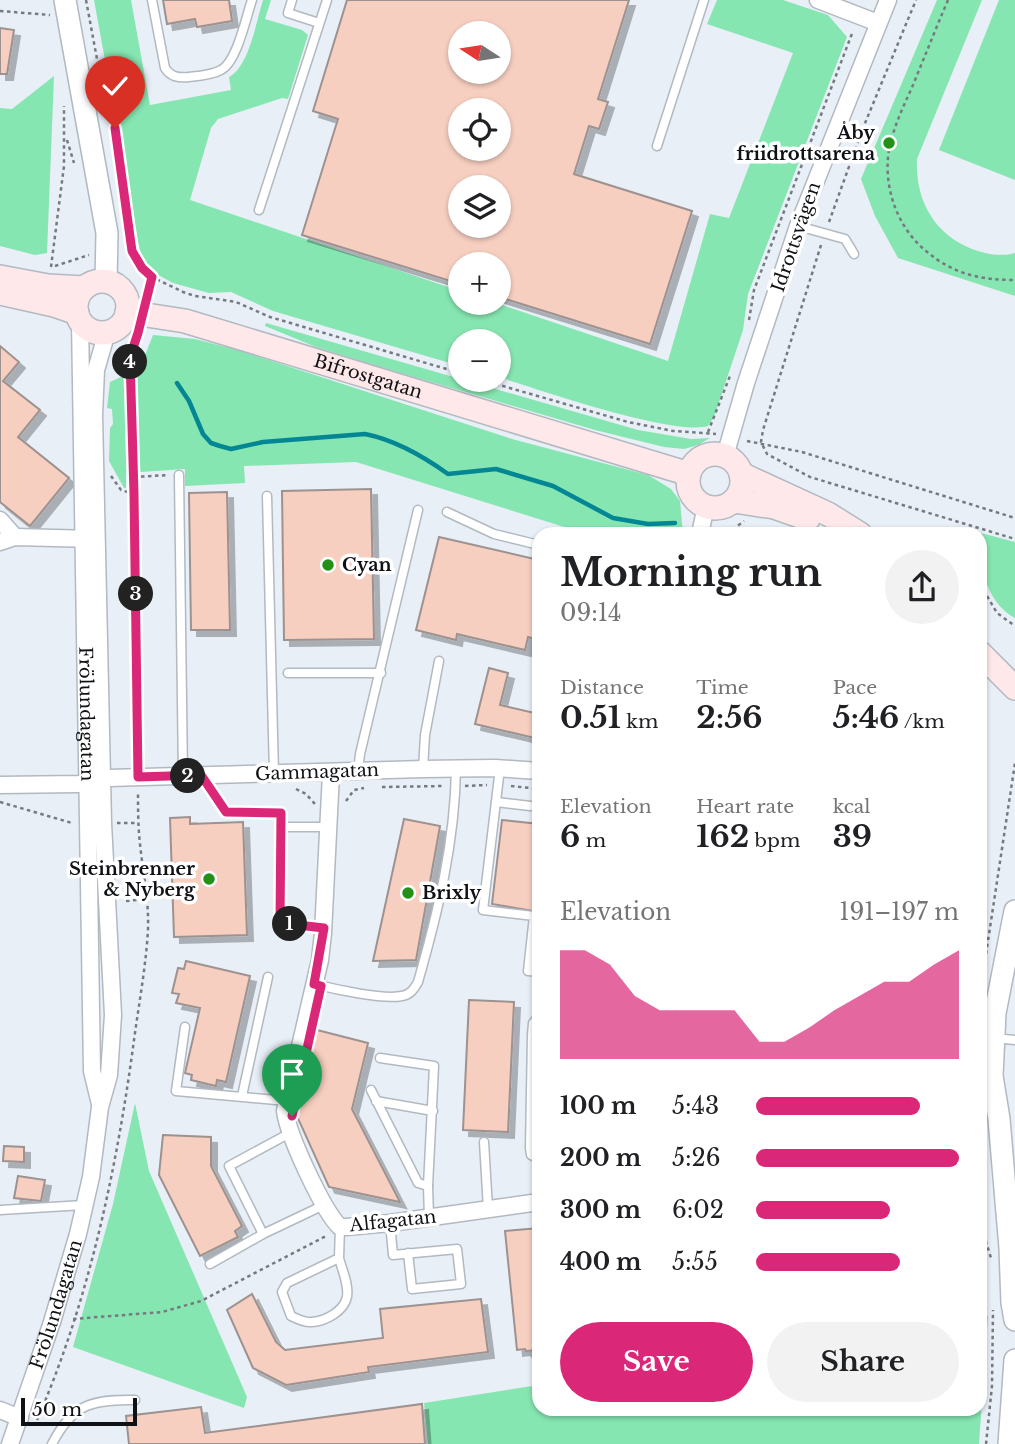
<!DOCTYPE html>
<html lang="en">
<head>
<meta charset="utf-8">
<style>
	:root { --surface:#fff; --page:#f2f2f2; --text:#202124; --muted:#757577; --accent:#db2777 }
	body { margin:0; font-family:"Libre Baskerville",serif; background:var(--page); color:var(--text); height:100vh; display:flex; flex-direction:column; font-size:26px; white-space:nowrap }
	* { box-sizing:border-box; margin:0 }
	p { font-size:23px; color:var(--muted) }
	.icon { flex:none; width:38px; height:38px; fill:none; stroke:currentColor; stroke-width:2; stroke-linecap:round; stroke-linejoin:round }
	.map { position:relative; flex:1; overflow:hidden }
	.sheet { position:absolute; left:532px; top:527px; width:455px; height:889px; display:flex; flex-direction:column; background:var(--surface); border-radius:21px; box-shadow:0 2px 5px #0004 }
	.sheet>* { flex:none }
	.needle { width:46px; rotate:282deg }
	.controls { position:absolute; left:448px; top:21px; display:grid; gap:14px }
	.controls a { display:grid; place-items:center; width:63px; height:63px; border-radius:50%; background:var(--surface); box-shadow:0 2px 5px #0004; font-size:35px }
	.scale { position:absolute; left:21px; bottom:18px; width:116px; box-sizing:border-box; padding-left:7px; border:4px solid #0f1114; border-top:0; font-size:19px; line-height:24px; white-space:nowrap; color:#0f1114; -webkit-text-stroke:5px #fff; paint-order:stroke }
	.pin { position:absolute; display:grid; place-items:center; width:60px; height:60px; color:#fff; margin:-72px -30px; border-radius:50% 50% 50% 0; rotate:-45deg; box-shadow:0 0 7px #0007 }
	.pin .icon { rotate:45deg }
	.km { position:absolute; width:35px; height:35px; margin:-18px; border-radius:50%; background:#222; color:#fff; font-size:19px; line-height:35px; text-align:center }
	.round { display:grid; place-items:center; flex:none; width:74px; height:74px; border-radius:37px; background:var(--page) }
	.head { display:flex; align-items:center; justify-content:space-between; height:119px; padding:0 28px }
	h1 { font-size:38px; font-weight:700; line-height:52px }
	.metrics { display:grid; grid-template-columns:repeat(3,1fr); gap:10px; height:119px; padding:7px 28px }
	.metrics div { display:grid; align-content:center }
	.metrics b { font-size:30px; font-weight:700 }
	.metrics small { font-size:19px; font-weight:400 }
	.metrics p { font-size:19px }
	.chart { height:196px; padding:14px 28px }
	.chart p { display:flex; justify-content:space-between }
	.chart svg { width:100%; height:126px; margin-top:7px; fill:var(--accent); opacity:.7 }
	.primary-button { display:flex; gap:14px; margin-top:auto; padding:14px 28px }
	.primary-button a { flex:1; height:80px; border-radius:42px; background:var(--accent); color:#fff; font-size:28px; font-weight:700; line-height:80px; text-align:center }
	.primary-button a+a { background:var(--page); color:var(--text) }
	ul { padding:0 28px; list-style:none; font-size:23px }
	li { display:grid; grid-template-columns:112px 84px 1fr; align-items:center; height:52px }
	li i { height:18px; border-radius:9px; background:var(--accent) }
	.map>svg:first-child { display:block }
	.green { fill:#86e6b1 }
	.lines { fill:none; stroke-linecap:round; stroke-linejoin:round }
	.stream { stroke:#058695; stroke-width:4.5 }
	.building { fill:#f7cfc1; stroke:#9d928f; stroke-width:2; fill-rule:evenodd; filter:url(#shadow) }
	.service-casing { stroke:#b2b9c0; stroke-width:11 }
	.minor-casing { stroke:#b2b9c0; stroke-width:19 }
	.tertiary-casing { stroke:#b2b9c0; stroke-width:24 }
	.secondary-casing { stroke:#b2b9c0; stroke-width:26 }
	.path { stroke:#767a80; stroke-width:2.5; stroke-dasharray:3.5 3.5; stroke-linecap:butt }
	.service { stroke:#fff; stroke-width:8 }
	.minor { stroke:#fff; stroke-width:16 }
	.tertiary { stroke:#fff; stroke-width:21 }
	.secondary { stroke:#fee8ea; stroke-width:23 }
	.route-casing { stroke:#fff; stroke-width:14 }
	.route { stroke:#db2777; stroke-width:9 }
	.poi-dot { fill:#239016; stroke:#fff; stroke-width:2.5 }
	.labels { text-anchor:middle; dominant-baseline:central; stroke-width:7; stroke-linejoin:round; paint-order:stroke }
	.poi-label { font-size:18px; font-weight:bold; fill:#0f1114; stroke:#fff; text-anchor:end }
	.street-label { font-size:18px; fill:#0f1114; stroke:#fff }
</style>
</head>
<body>
<div class="map">
<svg width="1015" height="1444" viewBox="0 0 1015 1444">
	<defs>
		<filter id="shadow"><feDropShadow dx="6" dy="6" stdDeviation="0" flood-color="#0004"/></filter>
	</defs>
	<rect width="100%" height="100%" fill="#e8eff7"/>
	<g class="green">
		<path d="M94 0H131L150 105 231 90 229 77C249 67 256 22 263 0H271L265 19 302 30 308 35 288 99 282 98 218 119 211 128 190 200 460 291V303H496L668 361 710 214 729 218 793 53 707 24 717 0H783L828 15 847 37 748 294 743 330 714 417 708 426C673 436 540 390 499 377V341H460V366L273 311 231 292 209 293 173 283 144 267 138 241Z"/>
		<path d="M937 0H982L917 159C915 200 934 234 972 249 985 254 1002 257 1015 253V296L898 258 875 216 861 179Z"/>
		<path d="M999 0H1015V180L939 150Z"/>
		<path d="M54 76 47 253 35 255 0 246V108L12 109Z"/>
		<path d="M266 323 638 430 691 439 710 438 698 445 684 449 664 447 595 430 380 367 316 347 265 326Z"/>
		<path d="M153 335 195 339 241 351 512 439 648 475 671 489 680 501 683 534H587L356 462 244 466 245 483 185 486V469L126 473V488H124L109 461 110 428 113 424 112 409 107 408 110 382 140 368Z"/>
		<path d="M981 533 1015 542V618C986 603 978 564 981 533Z"/>
		<path d="M135 1103 149 1171 247 1397 244 1408 73 1347 113 1204Z"/>
		<path d="M988 1316 979 1444H428L424 1403 539 1385V1409H980V1317Z"/>
	</g>
	<g class="lines">
		<path class="stream" d="M177 383 189 401 203 434 211 443 220 446 231 449 263 442 365 434C395 440 423 456 448 474L496 469 553 486 613 518 648 524 675 523"/>
	</g>
	<g class="building">
		<path d="M163 0H229L232 21 197 27 195 19 167 24Z"/>
		<path d="M347 0H629L598 99 608 102 599 129 589 126 574 174 692 211 650 344 499 297V264H460V284L302 235 338 119 313 111ZM460 33H499V72H460ZM460 110H499V149H460ZM460 187H499V226H460Z"/>
		<path d="M0 28 14 30 7 74H0Z"/>
		<path d="M0 346 19 362 3 381 40 410 18 437 69 478 30 526 0 502Z"/>
		<path d="M371 489 374 639 284 640 282 491Z"/>
		<path d="M227 492 230 630H191L189 493Z"/>
		<path d="M439 537 539 560V640L528 637 525 650 457 634 456 640 416 630Z"/>
		<path d="M489 668 508 673 500 705 539 714V739L475 724Z"/>
		<path d="M190 817V824L243 822 247 935 174 937 170 818Z"/>
		<path d="M404 819 440 826 416 960 373 961Z"/>
		<path d="M502 820 539 824V912L492 904Z"/>
		<path d="M186 961 250 976 226 1082 217 1080 216 1086 191 1080 192 1075 185 1073 200 1008 176 1003 179 994 172 993 178 968 184 969Z"/>
		<path d="M469 1000 514 1002 508 1132 463 1130Z"/>
		<path d="M317 1030 368 1043 352 1109 400 1202 329 1187 296 1114Z"/>
		<path d="M163 1135 211 1137V1166L242 1226 235 1231 238 1237 200 1256 159 1175Z"/>
		<path d="M4 1146 24 1147V1162L3 1161Z"/>
		<path d="M18 1176 45 1180 41 1201 14 1198Z"/>
		<path d="M539 1228V1350L526 1351 525 1349 517 1350 505 1231Z"/>
		<path d="M252 1294 276 1342 285 1350 383 1338 380 1309 481 1299 488 1352 368 1367 369 1372 286 1385 253 1368 227 1310Z"/>
		<path d="M422 1404 425 1444H129L126 1416 201 1407 205 1433Z"/>
	</g>
	<g class="lines">
		<defs>
			<g id="service">
				<path d="M152 0 165 68C171 77 178 78 189 77 199 76 212 75 221 70 237 62 246 17 252 0"/>
				<path d="M292 0 288 13 319 23"/>
				<path d="M657 146 704 0"/>
				<path d="M259 210 327 0"/>
				<path d="M798 226 845 239 854 254"/>
				<path d="M179 475 183 776"/>
				<path d="M267 496 274 774"/>
				<path d="M447 512 494 534 539 545"/>
				<path d="M288 673H381"/>
				<path d="M500 768 483 910 534 916 528 971 539 972"/>
				<path d="M423 769 425 735 439 661"/>
				<path d="M358 771 360 754 418 510"/>
				<path d="M201 776 226 812 281 813 280 827"/>
				<path d="M496 802 539 807"/>
				<path d="M324 928 280 923V827H329"/>
				<path d="M314 984C334 989 383 1000 402 996 410 995 414 989 418 982 438 912 455 842 456 768"/>
				<path d="M539 1016 533 1023 532 1035 530 1148 531 1155 539 1159"/>
				<path d="M185 1027 176 1091 287 1101"/>
				<path d="M994 1038 1015 1040"/>
				<path d="M380 1058 434 1066 428 1186 429 1218"/>
				<path d="M371 1090 418 1183 428 1186"/>
				<path d="M242 1096 268 977"/>
				<path d="M376 1101 433 1111"/>
				<path d="M484 1142 488 1209"/>
				<path d="M0 1210 84 1205"/>
				<path d="M390 1223 393 1255 457 1249 461 1284 412 1289 408 1253"/>
				<path d="M263 1234 324 1205"/>
				<path d="M339 1258C342 1270 349 1284 347 1297 344 1311 326 1321 312 1322 305 1323 297 1319 291 1316L282 1292 287 1283 339 1258 340 1227"/>
				<path d="M210 1264 263 1234 229 1166 290 1133"/>
				<path d="M52 1444C72 1405 91 1399 135 1400"/>
			</g>
			<g id="minor">
				<path d="M818 0 878 23"/>
				<path id="s1" d="M80 320 92 1071 100 1104"/>
				<path d="M725 456 746 383 798 226 888 0"/>
				<path d="M0 520 15 537"/>
				<path d="M700 534 706 506"/>
				<path d="M0 542 15 537 94 539"/>
				<path d="M331 773 323 933 320 960 285 1111C288 1135 323 1211 340 1227H346L390 1223 539 1202"/>
				<path d="M0 785 79 784 109 778 423 769 495 768 539 771"/>
				<path d="M0 1410 20 1418"/>
				<path id="s2" d="M10 1444 52 1322 78 1234 91 1177 100 1107 109 1075 113 1015 103 823 94 415 96 370 107 332"/>
			</g>
			<g id="tertiary">
				<path d="M65 0 107 233 106 281"/>
				<path d="M1015 911 995 1013 992 1076 999 1119 1010 1248 1012 1303 1015 1320"/>
				<path d="M1009 1444 1015 1360"/>
			</g>
			<g id="secondary">
				<path d="M0 277 48 286 84 288"/>
				<circle cx="102" cy="307" r="26"/>
				<path d="M0 293 54 305 77 313"/>
				<path id="s3" d="M127 312 185 321 689 474"/>
				<circle cx="715" cy="481" r="27"/>
				<path d="M741 474 828 514 860 534"/>
				<path d="M734 501 774 507 808 519"/>
				<path d="M980 653 1015 688"/>
			</g>
		</defs>
		<use href="#service" class="service-casing"/>
		<use href="#minor" class="minor-casing"/>
		<use href="#tertiary" class="tertiary-casing"/>
		<use href="#secondary" class="secondary-casing"/>
		<g class="path">
			<path d="M86 0 97 59 115 128 129 237 132 251 142 268 152 277 183 292 195 296 236 302 270 317 460 373"/>
			<path d="M948 0C936 28 925 56 913 85 906 101 898 117 893 134 879 175 893 224 926 251 953 274 980 280 1015 280"/>
			<path d="M0 11 50 15"/>
			<path d="M67 140 74 163"/>
			<path d="M829 222 863 128 916 0"/>
			<path d="M821 245 763 430 761 442 767 454 810 477 1015 539"/>
			<path d="M55 266 89 255"/>
			<path d="M51 267 64 166V106"/>
			<path d="M146 297 152 277"/>
			<path d="M749 320 754 290 853 31"/>
			<path d="M138 334C122 369 133 437 134 476 137 572 137 668 138 763"/>
			<path d="M116 355 130 357"/>
			<path d="M482 380 628 422 673 431 716 434"/>
			<path d="M708 432 730 376"/>
			<path d="M747 441 802 452 1015 518"/>
			<path d="M111 476 121 490 134 494"/>
			<path d="M134 477 169 475"/>
			<path d="M727 534 744 521"/>
			<path d="M980 584 997 613 1015 626"/>
			<path d="M465 786 487 785"/>
			<path d="M511 786 539 789"/>
			<path d="M382 787 445 786"/>
			<path d="M296 789 306 794 315 804"/>
			<path d="M346 801 354 790 364 788"/>
			<path d="M0 802 72 823"/>
			<path d="M117 823H138"/>
			<path d="M126 901 147 899"/>
			<path d="M986 954 1015 763"/>
			<path d="M983 1157 981 1168 986 1242 991 1258"/>
			<path d="M73 1319 162 1312 201 1301 328 1235"/>
			<path d="M37 1420C89 1301 117 1168 134 1040 139 1003 146 966 148 929 149 900 143 873 140 844 138 827 138 809 138 791"/>
			<path d="M986 1444 992 1386 993 1310"/>
		</g>
		<use href="#service" class="service"/>
		<use href="#minor" class="minor"/>
		<use href="#tertiary" class="tertiary"/>
		<use href="#secondary" class="secondary"/>
	</g>
	<g class="lines">
		<defs>
			<path id="route" d="M115 128 132 251 142 268 152 277 138 333 130 357 134 494 138 777 201 775 226 812 281 813 280 923 324 928 314 984 321 986 292 1116"/>
		</defs>
		<use href="#route" class="route-casing"/>
		<use href="#route" class="route"/>
	</g>
	<g class="poi-dot">
		<circle cx="889" cy="143" r="7"/>
		<circle cx="328" cy="565" r="7"/>
		<circle cx="209" cy="879" r="7"/>
		<circle cx="408" cy="893" r="7"/>
	</g>
	<g class="labels">
		<g class="poi-label">
			<text x="875" y="133">Åby<tspan x="875" dy="21">friidrottsarena</tspan></text>
			<text x="342" y="565" text-anchor="start">Cyan</text>
			<text x="195" y="869">Steinbrenner<tspan x="195" dy="21">&amp; Nyberg</tspan></text>
			<text x="422" y="893" text-anchor="start">Brixly</text>
		</g>
		<g class="street-label">
			<text transform="translate(796 237) rotate(-71)">Idrottsvägen</text>
			<text stroke="none"><textPath href="#s3" startOffset="250">Bifrostgatan</textPath></text>
			<text stroke="none"><textPath href="#s1" startOffset="394">Frölundagatan</textPath></text>
			<text transform="translate(317 772) rotate(-2)">Gammagatan</text>
			<text transform="translate(393 1221) rotate(-6)">Alfagatan</text>
			<text stroke="none"><textPath href="#s2" startOffset="147">Frölundagatan</textPath></text>
		</g>
	</g>
</svg>
<div class="controls">
<a><svg class="needle" viewBox="-14 -14 28 28"><path d="M0-13l5 13h-10z" fill="#e53935"/><path d="M0 13l5-13h-10z" fill="#757577"/></svg></a>
<a><svg class="icon" aria-label="locate" viewBox="0 0 24 24"><circle cx="12" cy="12" r="6"/><path d="M12 2v4M12 18v4M2 12h4M18 12h4"/></svg></a>
<a><svg class="icon" aria-label="layers" viewBox="0 0 24 24"><path d="M12 4l9 5-9 5-9-5zM3 14l9 5 9-5"/></svg></a>
<a>+</a>
<a>−</a>
</div>
<div class="scale">50 m</div>
<div class="pin" style="left:292px;top:1116px;background:#1e9e55"><svg class="icon" aria-label="arrive" viewBox="0 0 24 24"><path d="M6 21V4h12l-3 4 3 4H6"/></svg></div>
<div class="pin" style="left:115px;top:128px;background:#d93025"><svg class="icon" aria-label="check" viewBox="0 0 24 24"><path d="M5 12l5 5 9-10"/></svg></div>
<b class="km" style="left:290px;top:924px">1</b>
<b class="km" style="left:188px;top:776px">2</b>
<b class="km" style="left:136px;top:594px">3</b>
<b class="km" style="left:130px;top:362px">4</b>
<section class="sheet">
<div class="head"><div><h1>Morning run</h1><p>09:14</p></div><a class="round"><svg class="icon" aria-label="share" viewBox="0 0 24 24"><path d="M12 15V3M7 8l5-5 5 5M5 13v7h14v-7"/></svg></a></div>
<div class="metrics">
<div><p>Distance</p><b>0.51<small> km</small></b></div>
<div><p>Time</p><b>2:56</b></div>
<div><p>Pace</p><b>5:46<small> /km</small></b></div>
</div>
<div class="metrics">
<div><p>Elevation</p><b>6<small> m</small></b></div>
<div><p>Heart rate</p><b>162<small> bpm</small></b></div>
<div><p>kcal</p><b>39</b></div>
</div>
<div class="chart"><p><span>Elevation</span>191–197 m</p>
<svg viewBox="0 0 160 44" preserveAspectRatio="none"><path d="M0 44V6L10 6L20 11L30 22L40 27L50 27L60 27L70 27L80 38L90 38L100 33L110 27L120 22L130 17L140 17L150 11L160 6V44z"/></svg>
</div>
<ul>
<li><b>100 m</b>5:43<i style="width:81%"></i></li>
<li><b>200 m</b>5:26<i style="width:100%"></i></li>
<li><b>300 m</b>6:02<i style="width:66%"></i></li>
<li><b>400 m</b>5:55<i style="width:71%"></i></li>
</ul>
<div class="primary-button"><a>Save</a><a>Share</a></div>
</section>
</div>
</body>
</html>
